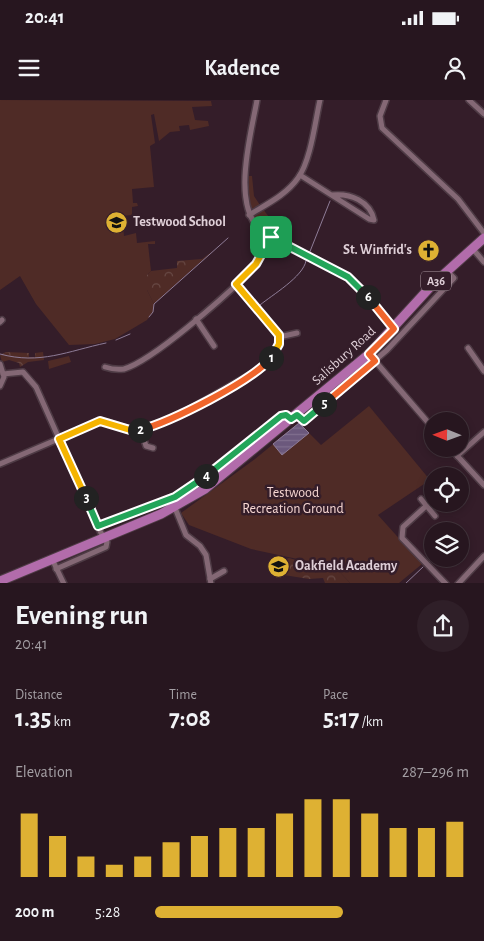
<!DOCTYPE html>
<html lang="en">
<head>
<meta charset="utf-8">
<style>
	:root { --surface:#27161f; --page:#2f1f28; --text:#f1f3f6; --muted:#a49fa4; --line:#43353d; --accent:#deb133 }
	body { margin:0; font-family:"Alegreya Sans",sans-serif; background:var(--page); color:var(--text); height:100vh; display:flex; flex-direction:column; font-size:19px; white-space:nowrap }
	* { box-sizing:border-box; margin:0 }
	p { font-size:16px; color:var(--muted) }
	.icon { flex:none; width:28px; height:28px; fill:none; stroke:currentColor; stroke-width:2; stroke-linecap:round; stroke-linejoin:round }
	.map { position:relative; height:483px; overflow:hidden }
	.sheet { display:flex; flex-direction:column; background:var(--surface); flex:1 }
	.sheet>* { flex:none }
	.needle { width:32px; rotate:271deg }
	.tools { position:absolute; left:424px; top:312px; display:grid; gap:10px }
	.tools a { display:grid; place-items:center; width:45px; height:45px; border-radius:50%; background:var(--surface); box-shadow:0 2px 8px #0003,0 0 0 1px var(--line); font-size:25px }
	.pin { position:absolute; display:grid; place-items:center; width:42px; height:42px; color:#fff; margin:-21px; border-radius:10px; box-shadow:0 2px 8px #0006 }
	.km { position:absolute; width:25px; height:25px; margin:-12px; border-radius:50%; background:#222; color:#fff; font-size:14px; line-height:25px; text-align:center }
	.round { display:grid; place-items:center; flex:none; width:52px; height:52px; border-radius:26px; background:var(--page) }
	.headline { display:flex; align-items:center; justify-content:space-between; height:85px; padding:0 15px }
	h1 { font-size:28px; font-weight:700; line-height:38px }
	.figures { display:grid; grid-template-columns:repeat(3,1fr); gap:8px; height:85px; padding:5px 15px }
	.figures div { display:grid; align-content:center }
	.figures b { font-size:25px; font-weight:700 }
	.figures small { font-size:14px; font-weight:400 }
	.figures p { font-size:14px }
	.chart { height:140px; padding:10px 15px }
	.chart p { display:flex; justify-content:space-between }
	.chart svg { width:100%; height:90px; margin-top:5px; stroke:var(--accent); stroke-width:6 }
	ul { padding:0 15px; list-style:none; font-size:16px }
	li { display:grid; grid-template-columns:80px 60px 1fr; align-items:center; height:38px }
	li i { height:12px; border-radius:6px; background:var(--accent) }
	.status { display:flex; justify-content:space-between; align-items:center; height:35px; padding:0 25px; background:var(--surface); direction:ltr }
	.status svg { height:14px; fill:currentColor }
	header { display:flex; justify-content:space-between; align-items:center; height:65px; padding:0 15px; background:var(--surface); font-size:22px; font-weight:700 }
	.map>svg:first-child { display:block }
	.green { fill:#4f2b26 }
	.forest { fill:url(#forest-crowns) }
	.water { fill:url(#water-rules); stroke:#8e7c97 }
	.lines { fill:none; stroke-linecap:round; stroke-linejoin:round }
	.stream { stroke:#8e7c97; stroke-width:1 }
	.minor-casing { stroke:#4e3b45; stroke-width:8 }
	.primary-casing { stroke:#4e3b45; stroke-width:11 }
	.minor { stroke:#846875; stroke-width:5 }
	.primary { stroke:#b26cab; stroke-width:9 }
	.split-1-casing { stroke:#fff; stroke-width:10 }
	.split-2-casing { stroke:#fff; stroke-width:10 }
	.split-3-casing { stroke:#fff; stroke-width:10 }
	.split-4-casing { stroke:#fff; stroke-width:10 }
	.split-5-casing { stroke:#fff; stroke-width:10 }
	.split-6-casing { stroke:#fff; stroke-width:10 }
	.split-7-casing { stroke:#fff; stroke-width:10 }
	.split-1 { stroke:#f5b400; stroke-width:6 }
	.split-2 { stroke:#f0652b; stroke-width:6 }
	.split-3 { stroke:#f5b400; stroke-width:6 }
	.split-4 { stroke:#22a559; stroke-width:6 }
	.split-5 { stroke:#22a559; stroke-width:6 }
	.split-6 { stroke:#f0652b; stroke-width:6 }
	.split-7 { stroke:#22a559; stroke-width:6 }
	.labels { text-anchor:middle; dominant-baseline:central; stroke-width:5; stroke-linejoin:round; paint-order:stroke }
	.shield { fill:#341d29; stroke:#ac9aa3; stroke-width:1 }
	.shield-label { font-size:12px; font-weight:bold; fill:#dfcfd7 }
	.poi-label { font-size:14px; font-weight:bold; fill:#dfcfd7; stroke:#341d29; text-anchor:start }
	.street-label { font-size:14px; fill:#dfcfd7; stroke:#341d29 }
	.park-label { font-size:14px; fill:#f6d6d2; stroke:#341d29 }
</style>
</head>
<body>
<div class="status"><b>20:41</b><svg viewBox="0 0 49 12"><path d="M0 12V9h3v3zM5 12V6h3v6zM10 12V3h3v9zM15 12V0h3v12zM26 1h20v11H26zM47 4h2v5h-2z"/></svg></div>
<header><svg class="icon" aria-label="menu" viewBox="0 0 24 24"><path d="M4 6h16M4 12h16M4 18h16"/></svg>Kadence<svg class="icon" aria-label="person" viewBox="0 0 24 24"><circle cx="12" cy="8" r="4"/><path d="M4 21q1-7 8-7t8 7"/></svg></header>
<div class="map">
<svg width="484" height="484" viewBox="0 0 484 484">
	<defs>
		<pattern id="forest-crowns" width="20" height="18" patternUnits="userSpaceOnUse" patternTransform="scale(1.25)"><rect width="20" height="18" fill="#4f2b26"/><path d="M2 6a3 3 0 1 1 6 0M12 15a3 3 0 1 1 6 0" fill="none" stroke="#684945"/></pattern>
		<pattern id="water-rules" width="6" height="5" patternUnits="userSpaceOnUse" patternTransform="scale(1.25)"><rect width="6" height="5" fill="#6b587c"/><path d="M0 2.5h6" fill="none" stroke="#806f8e"/></pattern>
	</defs>
	<rect width="100%" height="100%" fill="#341d29"/>
	<g class="green">
		<path d="M0 0 211 1 212 6 192 7 195 20 208 21 209 26 190 30 189 25 179 26 180 31 170 32 159 41 154 14 151 15 155 43 150 46 154 87 132 89 133 103H137L138 106 132 107V115L122 116 124 136 136 133 137 143 155 141V144H148L151 171 147 175V190L154 204 153 212 147 220 115 239 95 244 69 245 36 204 20 176 0 190Z"/>
		<path d="M249 76H252L254 96 260 105 252 110 248 103Z"/>
		<path d="M263 109 288 143C274 137 259 130 254 116Z"/>
		<path d="M69 256 71 262 49 269 48 261Z"/>
		<path d="M369 306 430 380 378 415 422 464 399 483H350L335 467 251 449 189 425 181 413 255 359 299 323 321 345Z"/>
	</g>
	<g class="forest">
		<path d="M214 150 154 204 147 190V175L151 171 177 168V161L202 159Z"/>
		<path d="M6 252 29 253V257H35V253L43 252 44 260 28 262 20 267 19 263 9 260 2 262 0 255Z"/>
		<path d="M289 458 321 467H335L350 483H325L323 478 309 479 284 475 279 465 281 461Z"/>
	</g>
	<path class="water" d="M299 323 309 333 282 355 273 344Z"/>
	<g class="lines">
		<g class="stream">
			<path d="M309 154 330 101"/>
			<path d="M260 205C272 195 303 177 306 161"/>
			<path d="M149 217 153 212 154 204 228 138"/>
			<path d="M116 240 130 234"/>
			<path d="M0 254C40 265 68 251 106 243"/>
			<path d="M429 462 432 459"/>
			<path d="M405 484 423 467"/>
		</g>
		<defs>
			<g id="minor">
				<path d="M257 0C251 35 229 110 265 134 292 152 325 161 352 180L361 188 393 229"/>
				<path d="M386 0 380 16 382 28 458 99 484 133"/>
				<path d="M469 0 484 14"/>
				<path d="M300 75 369 119 374 120C370 101 350 93 332 95"/>
				<path d="M249 115C267 104 286 95 298 78 311 60 315 22 320 0"/>
				<path d="M472 148 484 162"/>
				<path d="M196 219 214 246"/>
				<path d="M0 222 2 220"/>
				<path d="M279 237 297 233"/>
				<path d="M468 248 484 271"/>
				<path d="M369 254 432 327"/>
				<path d="M0 264 4 277 0 286"/>
				<path d="M105 267C111 269 117 270 124 269 154 260 224 197 248 174L259 160 271 137"/>
				<path d="M3 274 23 272 36 287 101 433 107 442 106 447 56 469"/>
				<path d="M297 315 304 321 387 250 454 178 447 171"/>
				<path d="M141 330 146 346 153 348"/>
				<path d="M451 349 484 385"/>
				<path d="M457 356 484 332"/>
				<path d="M0 364 98 322H107L136 331 176 317 263 267 275 251 279 237 236 184"/>
				<path d="M421 399 435 416"/>
				<path d="M426 406 403 427 402 438 446 484"/>
				<path d="M175 408 186 435 200 446 206 455 211 484"/>
				<path d="M98 426 167 401 184 392 281 316 286 315 291 319"/>
				<path d="M52 459 64 484"/>
				<path d="M210 479 224 471"/>
				<path d="M458 484 484 456"/>
			</g>
			<path id="primary" d="M0 481 161 414 205 389 369 254 433 184 484 138"/>
		</defs>
		<use href="#minor" class="minor-casing"/>
		<use href="#primary" class="primary-casing"/>
		<use href="#minor" class="minor"/>
		<use href="#primary" class="primary"/>
	</g>
	<g class="lines">
		<defs>
			<path id="split-1" d="M271 258 279 244V235L236 184 256 164 271 137"/>
			<path id="split-2" d="M140 330C170 322 251 282 271 258"/>
			<path id="split-3" d="M86 398 59 339 100 321 130 330H140"/>
			<path id="split-4" d="M86 398 98 426 175 397 206 376"/>
			<path id="split-5" d="M206 376 281 316 286 315 291 319 297 315 304 321 324 304"/>
			<path id="split-6" d="M324 304 375 261 369 254 394 229 368 197"/>
			<path id="split-7" d="M271 137 348 177 368 197"/>
		</defs>
		<use href="#split-1" class="split-1-casing"/>
		<use href="#split-2" class="split-2-casing"/>
		<use href="#split-3" class="split-3-casing"/>
		<use href="#split-4" class="split-4-casing"/>
		<use href="#split-5" class="split-5-casing"/>
		<use href="#split-6" class="split-6-casing"/>
		<use href="#split-7" class="split-7-casing"/>
		<use href="#split-1" class="split-1"/>
		<use href="#split-2" class="split-2"/>
		<use href="#split-3" class="split-3"/>
		<use href="#split-4" class="split-4"/>
		<use href="#split-5" class="split-5"/>
		<use href="#split-6" class="split-6"/>
		<use href="#split-7" class="split-7"/>
	</g>
	<defs>
		<symbol id="school-disc" viewBox="-11 -11 22 22"><circle r="9.5" fill="#deb133" stroke="#341d29"/><path d="M0-5L7-2L0 1L-7-2ZM-4 1L0 2.5L4 1V4Q0 6-4 4Z" fill="#111"/></symbol>
		<symbol id="church-disc" viewBox="-11 -11 22 22"><circle r="9.5" fill="#deb133" stroke="#341d29"/><path d="M-1.2-6h2.4v3.5h3.3v2.4h-3.3V6h-2.4V-.1h-3.3v-2.4h3.3Z" fill="#111"/></symbol>
	</defs>
	<g fill-rule="evenodd">
		<use href="#school-disc" x="104" y="110" width="25" height="25"/>
		<use href="#church-disc" x="416" y="138" width="25" height="25"/>
		<use href="#school-disc" x="266" y="454" width="25" height="25"/>
	</g>
	<g class="labels">
		<rect class="shield" x="421" y="171.5" width="30" height="19" rx="4"/>
		<g class="shield-label">
			<text x="436" y="181">A36</text>
		</g>
		<g class="poi-label">
			<text x="133" y="122">Testwood School</text>
			<text x="412" y="150" text-anchor="end">St. Winfrid's</text>
			<text x="295" y="466">Oakfield Academy</text>
		</g>
		<g class="street-label">
			<text transform="translate(344 256) rotate(-42)">Salisbury Road</text>
		</g>
		<g class="park-label">
			<text x="293" y="393">Testwood<tspan x="293" dy="16">Recreation Ground</tspan></text>
		</g>
	</g>
</svg>
<div class="tools">
<a><svg class="needle" viewBox="-14 -14 28 28"><path d="M0-13l5 13h-10z" fill="#e53935"/><path d="M0 13l5-13h-10z" fill="#a49fa4"/></svg></a>
<a><svg class="icon" aria-label="locate" viewBox="0 0 24 24"><circle cx="12" cy="12" r="6"/><path d="M12 2v4M12 18v4M2 12h4M18 12h4"/></svg></a>
<a><svg class="icon" aria-label="layers" viewBox="0 0 24 24"><path d="M12 4l9 5-9 5-9-5zM3 14l9 5 9-5"/></svg></a>
</div>
<div class="pin" style="left:271px;top:137px;background:#1e9e55"><svg class="icon" aria-label="arrive" viewBox="0 0 24 24"><path d="M6 21V4h12l-3 4 3 4H6"/></svg></div>
<b class="km" style="left:271px;top:258px">1</b>
<b class="km" style="left:140px;top:330px">2</b>
<b class="km" style="left:86px;top:398px">3</b>
<b class="km" style="left:206px;top:376px">4</b>
<b class="km" style="left:324px;top:304px">5</b>
<b class="km" style="left:368px;top:197px">6</b>
</div>
<section class="sheet">
<div class="headline"><div><h1>Evening run</h1><p>20:41</p></div><a class="round"><svg class="icon" aria-label="share" viewBox="0 0 24 24"><path d="M12 15V3M7 8l5-5 5 5M5 13v7h14v-7"/></svg></a></div>
<div class="figures">
<div><p>Distance</p><b>1.35<small> km</small></b></div>
<div><p>Time</p><b>7:08</b></div>
<div><p>Pace</p><b>5:17<small> /km</small></b></div>
</div>
<div class="chart"><p><span>Elevation</span>287–296 m</p>
<svg viewBox="0 0 160 44" preserveAspectRatio="none"><path d="M5 44V13M15 44V24M25 44V34M35 44V38M45 44V34M55 44V27M65 44V24M75 44V20M85 44V20M95 44V13M105 44V6M115 44V6M125 44V13M135 44V20M145 44V20M155 44V17"/></svg>
</div>
<ul>
<li><b>200 m</b>5:28<i style="width:60%"></i></li>
</ul>
</section>
</body>
</html>
